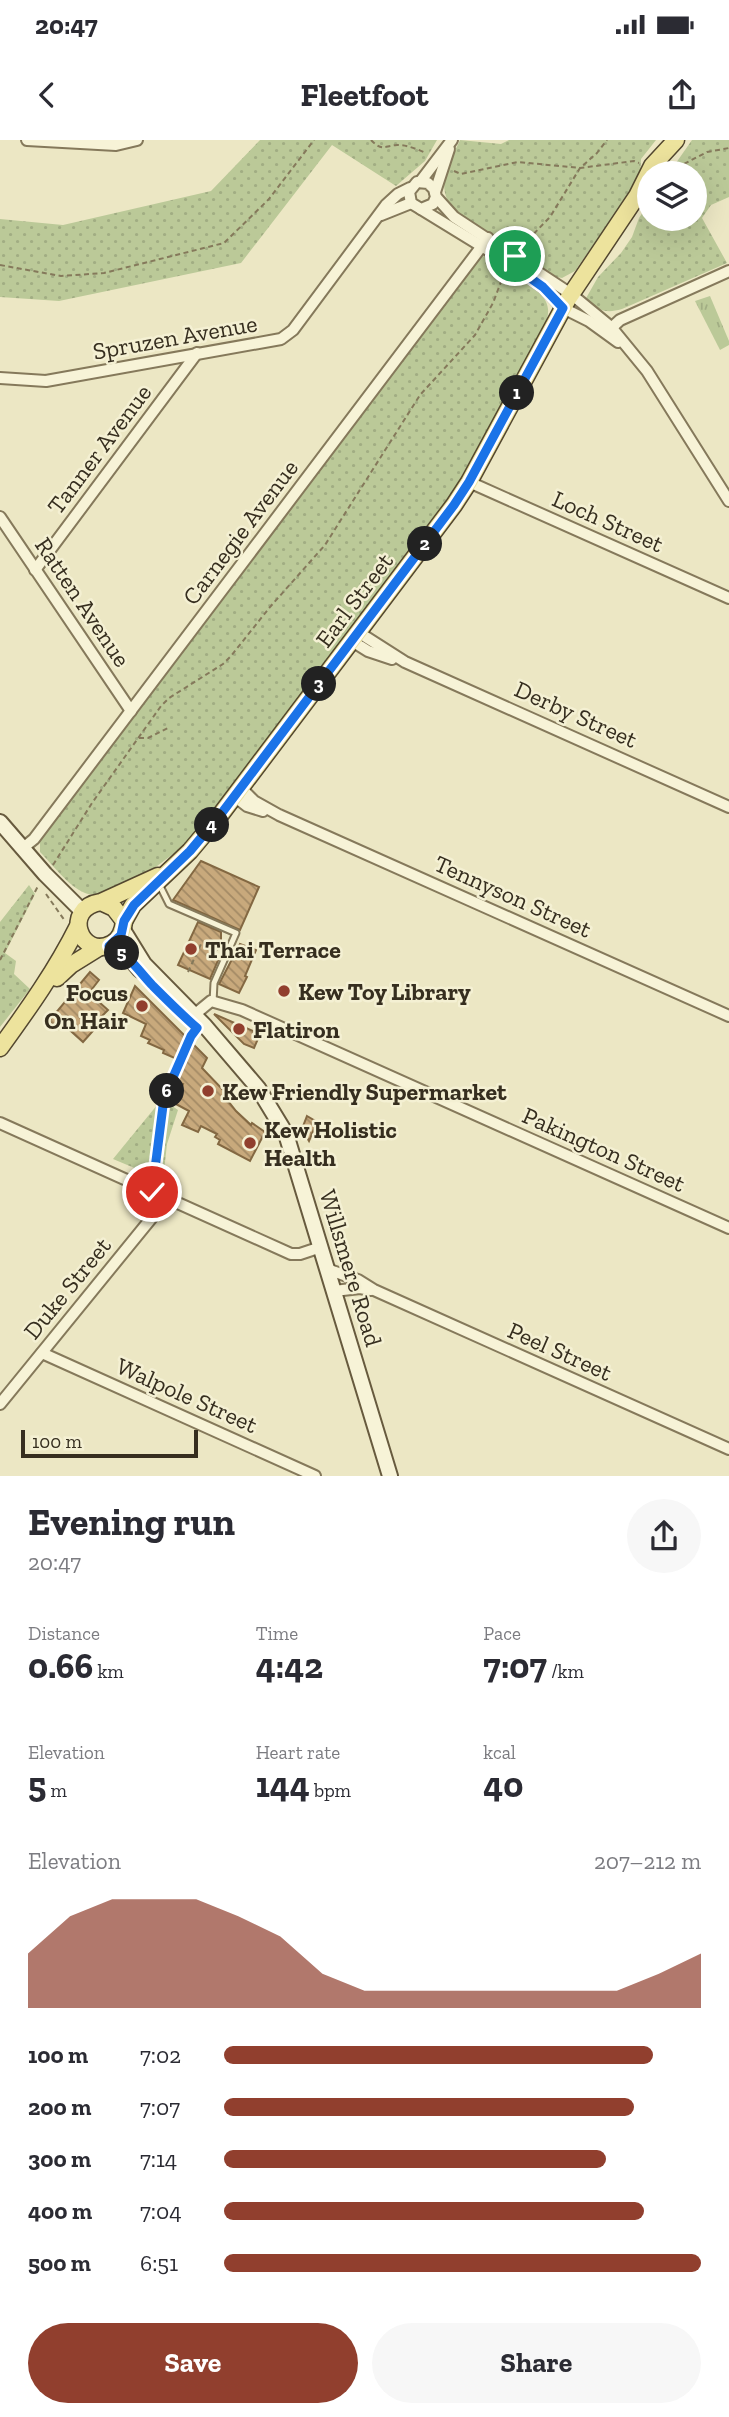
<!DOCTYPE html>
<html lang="en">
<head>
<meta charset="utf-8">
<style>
	:root { --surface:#fff; --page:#f7f7f7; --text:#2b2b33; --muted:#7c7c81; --accent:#913f2e }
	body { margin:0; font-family:"Zilla Slab",serif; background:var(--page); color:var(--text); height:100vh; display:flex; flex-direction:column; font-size:26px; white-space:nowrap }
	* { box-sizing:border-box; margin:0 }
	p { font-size:23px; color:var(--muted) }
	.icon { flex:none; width:38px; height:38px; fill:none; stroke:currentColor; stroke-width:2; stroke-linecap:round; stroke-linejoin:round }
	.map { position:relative; height:1336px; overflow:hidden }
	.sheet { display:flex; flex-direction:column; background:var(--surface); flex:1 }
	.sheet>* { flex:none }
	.buttons { position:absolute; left:637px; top:21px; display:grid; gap:14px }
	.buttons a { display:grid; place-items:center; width:70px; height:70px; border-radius:50%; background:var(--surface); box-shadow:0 7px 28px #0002; font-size:35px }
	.scale { position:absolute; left:21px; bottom:18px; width:177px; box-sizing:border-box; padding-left:7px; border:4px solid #362e1f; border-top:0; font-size:19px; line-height:24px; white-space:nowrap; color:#362e1f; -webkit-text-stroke:5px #f4f0d3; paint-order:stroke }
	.pin { position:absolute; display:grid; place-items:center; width:60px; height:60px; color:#fff; margin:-30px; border:4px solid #fff; border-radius:50%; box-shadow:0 2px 7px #0007 }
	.km { position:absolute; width:35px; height:35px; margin:-18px; border-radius:50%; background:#222; color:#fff; font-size:19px; line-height:35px; text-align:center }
	.round { display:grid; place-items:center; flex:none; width:74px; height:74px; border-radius:37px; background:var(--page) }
	.head { display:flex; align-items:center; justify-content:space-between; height:119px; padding:0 28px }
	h1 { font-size:38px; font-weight:700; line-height:52px }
	.metrics { display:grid; grid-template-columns:repeat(3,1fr); gap:10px; height:119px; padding:7px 28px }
	.metrics div { display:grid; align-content:center }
	.metrics b { font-size:35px; font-weight:700 }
	.metrics small { font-size:19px; font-weight:400 }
	.metrics p { font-size:19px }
	.chart { height:196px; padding:14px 28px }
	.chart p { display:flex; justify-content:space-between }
	.chart svg { width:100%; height:126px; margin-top:7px; fill:var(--accent); opacity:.7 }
	.cta { display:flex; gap:14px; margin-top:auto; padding:14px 28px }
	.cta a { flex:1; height:80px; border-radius:42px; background:var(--accent); color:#fff; font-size:28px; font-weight:700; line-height:80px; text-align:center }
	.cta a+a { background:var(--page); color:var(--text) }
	ul { padding:0 28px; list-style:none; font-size:23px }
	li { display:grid; grid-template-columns:112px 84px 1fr; align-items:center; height:52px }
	li i { height:18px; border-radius:9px; background:var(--accent) }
	.status { display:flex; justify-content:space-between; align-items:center; height:49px; padding:0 35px; background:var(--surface); direction:ltr }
	.status svg { height:19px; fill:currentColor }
	header { display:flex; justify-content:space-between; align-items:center; height:91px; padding:0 28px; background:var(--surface); font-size:32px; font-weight:700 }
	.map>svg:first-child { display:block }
	.grass { fill:url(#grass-tufts) }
	.park { fill:url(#park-dots) }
	.building { fill:url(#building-back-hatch); stroke:#836842; stroke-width:2 }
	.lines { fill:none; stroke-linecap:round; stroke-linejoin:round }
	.lane-casing { stroke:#85795b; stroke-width:9 }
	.street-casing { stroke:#85795b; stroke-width:14 }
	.secondary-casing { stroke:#675a3e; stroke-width:18 }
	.primary-casing { stroke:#53472f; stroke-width:19 }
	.path { stroke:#85795b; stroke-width:2; stroke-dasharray:5 3.5; stroke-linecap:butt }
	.lane { stroke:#f7f3d7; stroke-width:5 }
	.street { stroke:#f7f3d7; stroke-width:10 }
	.secondary { stroke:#f7f3d7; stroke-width:14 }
	.primary { stroke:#ede39d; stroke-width:16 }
	.route-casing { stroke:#fff; stroke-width:14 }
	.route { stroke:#1a73e8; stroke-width:9 }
	.poi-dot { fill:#913f2e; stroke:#f4f0d3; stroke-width:2.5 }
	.labels { text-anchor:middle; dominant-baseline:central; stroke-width:5; stroke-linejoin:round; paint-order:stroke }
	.street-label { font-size:24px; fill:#362e1f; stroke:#f4f0d3 }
	.poi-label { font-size:24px; font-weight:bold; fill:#362e1f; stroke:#f4f0d3; text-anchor:start }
</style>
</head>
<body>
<div class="status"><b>20:47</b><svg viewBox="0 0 49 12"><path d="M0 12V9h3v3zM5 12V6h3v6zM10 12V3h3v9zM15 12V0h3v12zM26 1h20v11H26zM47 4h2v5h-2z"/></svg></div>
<header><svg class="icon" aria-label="back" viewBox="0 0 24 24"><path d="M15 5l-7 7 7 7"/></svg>Fleetfoot<svg class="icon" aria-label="share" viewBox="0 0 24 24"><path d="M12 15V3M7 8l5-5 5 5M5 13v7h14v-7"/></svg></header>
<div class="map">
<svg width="729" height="1336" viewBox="0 0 729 1336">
	<defs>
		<pattern id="grass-tufts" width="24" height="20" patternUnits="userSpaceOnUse" patternTransform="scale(1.75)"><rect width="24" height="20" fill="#bbc998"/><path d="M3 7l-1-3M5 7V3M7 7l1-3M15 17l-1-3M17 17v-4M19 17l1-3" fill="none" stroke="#a1ad83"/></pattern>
		<pattern id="park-dots" width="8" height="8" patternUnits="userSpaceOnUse" patternTransform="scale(1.75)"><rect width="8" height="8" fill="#bbc998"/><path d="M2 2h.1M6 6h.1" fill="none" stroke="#a1ad83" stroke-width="1.8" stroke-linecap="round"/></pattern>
		<pattern id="building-back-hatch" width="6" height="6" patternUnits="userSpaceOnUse" patternTransform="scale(1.75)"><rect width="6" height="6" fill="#c8a97c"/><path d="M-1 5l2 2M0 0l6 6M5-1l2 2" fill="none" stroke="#a38a65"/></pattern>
	</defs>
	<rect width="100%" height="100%" fill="#ece7c4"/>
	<path class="grass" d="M710 156 729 201V205L720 210 695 161Z"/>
	<g class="park">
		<path d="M260 0H437L425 21 396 46 332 5 241 123 59 161 0 157V79L63 85 211 51Z"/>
		<path d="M460 0 501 4 509 0H656L641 19 640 38 575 131 562 138 551 136 458 75C433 49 447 28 460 0Z"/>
		<path d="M692 0H729V57L711 65 702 78 727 123 622 169C605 174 599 170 585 160L598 137 621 113 632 97 639 78 649 63V79H695V33H669Z"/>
		<path d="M484 116H491C507 128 547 149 548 169 549 179 543 188 539 196L449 359 194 696C174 715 113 764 85 753 68 746 53 725 40 712V701L478 120Z"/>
		<path d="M29 745 35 754 5 813 16 821 14 834 30 849 0 887V782Z"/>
		<path d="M162 959 178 970 167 1004 163 1040 113 1019Z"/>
	</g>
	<g class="building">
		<path d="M201 721 259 747 240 790 173 760Z"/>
		<path d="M198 782 221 792V800L215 813 220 816 210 839 178 825Z"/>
		<path d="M240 804 256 810 245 836 247 837 239 853 219 844Z"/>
		<path d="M90 832 99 840 89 853 108 870 97 881 100 883 83 902 63 884 58 889 49 881Z"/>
		<path d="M135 846 207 918 202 928 226 953 225 957 236 971 251 985 252 983 265 992 250 1021 218 1004 220 1000 215 997 217 994 201 986 198 992 182 985 189 971 174 963 183 944 175 941 184 922 163 913 164 910 148 903 150 900 141 896 146 884 123 873Z"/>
		<path d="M214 874 260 894 254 908 244 904Z"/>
		<path d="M307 976 317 982 309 1001 302 989Z"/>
	</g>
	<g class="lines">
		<defs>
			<path id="lane" d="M159 744 169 764 236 793 214 843 213 862"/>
			<g id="street">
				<path d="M27 0 116 5 137 0"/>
				<path d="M420 42 452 0"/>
				<path d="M435 52 449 9"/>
				<path d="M436 57 433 64 421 69 411 63 409 52 417 42 428 43 434 49 436 57 454 77 571 154 611 187 647 231 729 361"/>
				<path d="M421 69 509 123 543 147 563 168 589 181 618 202"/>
				<path d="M381 75 411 63"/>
				<path d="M608 191 620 180 729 131"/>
				<path d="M0 238 46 241 281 199 293 190 386 65 398 54 410 48"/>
				<path d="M469 342 729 458"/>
				<path d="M0 377 131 571"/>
				<path d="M35 430 197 213"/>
				<path d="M358 492 405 522 729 667"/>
				<path d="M352 501 368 511 392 519"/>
				<path d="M241 648 254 661 279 675 729 876"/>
				<path d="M234 656 247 666 263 671"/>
				<path d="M23 708 34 699 488 98"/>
				<path d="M194 875 211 861 242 870 729 1088"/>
				<path d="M0 983 291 1114H300L321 1107"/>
				<path d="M327 1129 358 1140 374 1150 729 1309"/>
				<path d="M334 1151 360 1148 371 1150"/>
				<path d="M42 1213 315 1336"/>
				<path d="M0 1264 167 1059"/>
			</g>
			<g id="secondary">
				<path d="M0 682 45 734 82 771"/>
				<path d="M123 790 144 824 205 886 258 948 286 994 390 1336"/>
				<path d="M109 806 129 817 140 830"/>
			</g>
			<g id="primary">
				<path d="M101 762 114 768 124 781C123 791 120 800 111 804 81 820 61 768 101 762L158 736"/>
				<path d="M124 781 133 765 190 711 221 674 454 365 469 342 568 159 637 56 652 26 676 0"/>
				<path d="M57 838 71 825 100 807"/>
				<path d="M0 908C29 868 56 830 78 786"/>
			</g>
		</defs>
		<use href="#lane" class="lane-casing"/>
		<use href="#street" class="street-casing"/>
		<use href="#secondary" class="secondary-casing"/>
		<use href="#primary" class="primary-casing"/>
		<g class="path">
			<path d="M371 0C383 12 383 6 397 5 407 5 417 9 426 13"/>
			<path d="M668 29 678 27 707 12 729 8"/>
			<path d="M454 31 461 34 518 22 580 28 634 21 639 23"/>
			<path d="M522 106 550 77 580 28 597 13 607 0"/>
			<path d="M0 125 61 136 104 133 224 103 269 59 314 0"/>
			<path d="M139 598H148L168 588"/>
			<path d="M53 725 92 663 161 566 169 558 223 524 231 516 270 467 325 405 420 255 475 195 493 163 504 134"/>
			<path d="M46 754 65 781"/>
			<path d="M0 820 38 746"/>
			<path d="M188 832 201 804 219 812"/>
			<path d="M154 1040 164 958 194 892"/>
		</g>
		<use href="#lane" class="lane"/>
		<use href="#street" class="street"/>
		<use href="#secondary" class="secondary"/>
		<use href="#primary" class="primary"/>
	</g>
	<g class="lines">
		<defs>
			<path id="route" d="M152 1052 164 958 191 896 197 888C182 875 168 861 153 846 137 829 131 817 109 806L121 795 124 781 134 765 190 711 221 674 454 365 469 342 563 168 543 147 509 123 515 116"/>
		</defs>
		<use href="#route" class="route-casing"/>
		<use href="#route" class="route"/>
	</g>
	<g class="poi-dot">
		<circle cx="191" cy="809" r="7"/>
		<circle cx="284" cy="851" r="7"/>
		<circle cx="142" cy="866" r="7"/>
		<circle cx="239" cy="889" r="7"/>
		<circle cx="208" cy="951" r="7"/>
		<circle cx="250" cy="1003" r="7"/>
	</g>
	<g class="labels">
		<g class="street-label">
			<text transform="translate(175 197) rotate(-10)">Spruzen Avenue</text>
			<text transform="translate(99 309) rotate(-53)">Tanner Avenue</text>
			<text transform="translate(608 381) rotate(24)">Loch Street</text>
			<text transform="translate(240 392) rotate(-53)">Carnegie Avenue</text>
			<text transform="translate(354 460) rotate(-53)">Earl Street</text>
			<text transform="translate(83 462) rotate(56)">Ratten Avenue</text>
			<text transform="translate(576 574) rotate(24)">Derby Street</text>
			<text transform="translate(513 756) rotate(24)">Tennyson Street</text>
			<text transform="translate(604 1009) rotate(24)">Pakington Street</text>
			<text transform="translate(351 1128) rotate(73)">Willsmere Road</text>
			<text transform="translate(67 1148) rotate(-51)">Duke Street</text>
			<text transform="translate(560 1211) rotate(24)">Peel Street</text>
			<text transform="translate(187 1255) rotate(24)">Walpole Street</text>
		</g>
		<g class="poi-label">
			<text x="205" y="809">Thai Terrace</text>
			<text x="298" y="851">Kew Toy Library</text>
			<text x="128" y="852" text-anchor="end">Focus<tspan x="128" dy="28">On Hair</tspan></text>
			<text x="253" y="889">Flatiron</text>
			<text x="222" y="951">Kew Friendly Supermarket</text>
			<text x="264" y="989">Kew Holistic<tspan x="264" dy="28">Health</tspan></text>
		</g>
	</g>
</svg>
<div class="buttons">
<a><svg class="icon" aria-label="layers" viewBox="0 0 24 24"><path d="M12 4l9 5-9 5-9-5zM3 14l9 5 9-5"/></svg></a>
</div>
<div class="scale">100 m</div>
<div class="pin" style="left:515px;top:116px;background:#1e9e55"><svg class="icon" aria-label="arrive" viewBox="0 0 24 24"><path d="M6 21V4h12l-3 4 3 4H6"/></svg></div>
<div class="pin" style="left:152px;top:1052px;background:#d93025"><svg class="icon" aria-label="check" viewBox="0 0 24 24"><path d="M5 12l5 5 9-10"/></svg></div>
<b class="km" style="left:517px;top:253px">1</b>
<b class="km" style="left:425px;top:404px">2</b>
<b class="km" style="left:319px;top:544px">3</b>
<b class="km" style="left:212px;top:685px">4</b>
<b class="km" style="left:122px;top:813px">5</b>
<b class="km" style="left:167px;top:951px">6</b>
</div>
<section class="sheet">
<div class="head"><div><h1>Evening run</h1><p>20:47</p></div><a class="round"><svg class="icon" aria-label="share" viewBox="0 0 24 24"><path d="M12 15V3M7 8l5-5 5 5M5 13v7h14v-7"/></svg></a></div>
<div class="metrics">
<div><p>Distance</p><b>0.66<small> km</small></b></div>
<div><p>Time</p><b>4:42</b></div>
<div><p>Pace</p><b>7:07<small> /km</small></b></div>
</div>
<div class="metrics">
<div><p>Elevation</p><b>5<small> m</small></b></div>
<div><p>Heart rate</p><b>144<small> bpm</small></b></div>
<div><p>kcal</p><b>40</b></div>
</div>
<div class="chart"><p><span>Elevation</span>207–212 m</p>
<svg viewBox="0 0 160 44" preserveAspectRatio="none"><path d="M0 44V25L10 12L20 6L30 6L40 6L50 12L60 19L70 32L80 38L90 38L100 38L110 38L120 38L130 38L140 38L150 32L160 25V44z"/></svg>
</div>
<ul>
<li><b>100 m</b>7:02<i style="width:90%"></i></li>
<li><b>200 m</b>7:07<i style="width:86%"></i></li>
<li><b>300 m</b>7:14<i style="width:80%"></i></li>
<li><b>400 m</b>7:04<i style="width:88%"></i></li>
<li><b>500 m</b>6:51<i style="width:100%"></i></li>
</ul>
<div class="cta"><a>Save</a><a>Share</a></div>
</section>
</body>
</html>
